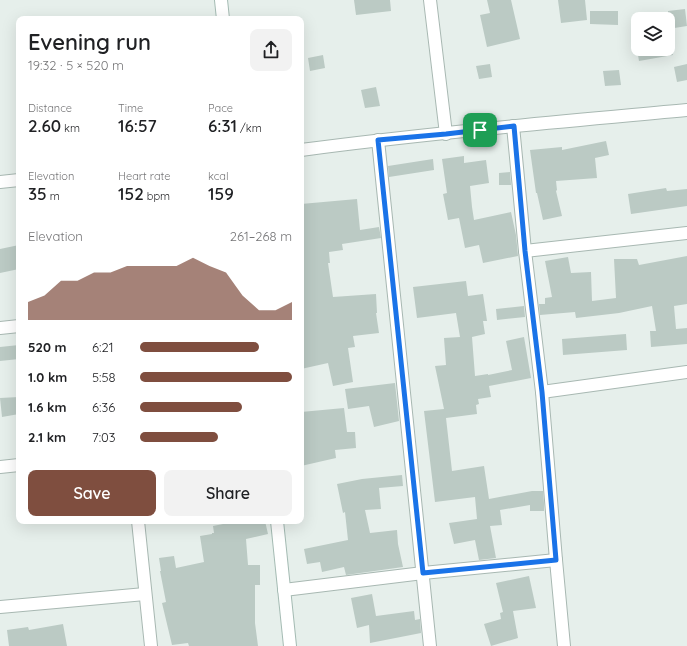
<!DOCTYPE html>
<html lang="en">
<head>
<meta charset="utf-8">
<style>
	:root { --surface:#fff; --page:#f2f2f2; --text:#202124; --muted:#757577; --accent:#7f4e3f }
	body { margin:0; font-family:Quicksand,sans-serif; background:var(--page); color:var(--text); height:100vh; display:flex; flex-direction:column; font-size:15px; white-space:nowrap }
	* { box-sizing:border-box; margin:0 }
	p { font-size:13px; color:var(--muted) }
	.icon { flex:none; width:22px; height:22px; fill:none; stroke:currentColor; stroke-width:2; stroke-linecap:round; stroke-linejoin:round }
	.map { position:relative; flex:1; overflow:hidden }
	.panel { position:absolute; left:16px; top:16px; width:288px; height:508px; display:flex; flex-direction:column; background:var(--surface); border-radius:8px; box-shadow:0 4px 16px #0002 }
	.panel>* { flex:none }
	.fabs { position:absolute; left:631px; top:12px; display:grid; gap:8px }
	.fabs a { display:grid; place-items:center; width:44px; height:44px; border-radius:8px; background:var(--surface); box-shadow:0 4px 16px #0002; font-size:20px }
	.pin { position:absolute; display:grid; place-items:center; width:34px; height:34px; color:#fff; margin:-17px; border-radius:8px; box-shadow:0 2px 6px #0006 }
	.round { display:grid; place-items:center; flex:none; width:42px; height:42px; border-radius:8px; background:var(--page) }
	.overview { display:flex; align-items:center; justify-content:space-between; height:68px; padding:0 12px }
	h1 { font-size:22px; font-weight:600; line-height:30px }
	.figures { display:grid; grid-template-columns:repeat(3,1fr); gap:6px; height:68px; padding:4px 12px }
	.figures div { display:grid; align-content:center }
	.figures b { font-size:17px; font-weight:600 }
	.figures small { font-size:11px; font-weight:400 }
	.figures p { font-size:11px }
	.chart { height:112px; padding:8px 12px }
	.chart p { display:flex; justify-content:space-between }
	.chart svg { width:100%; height:72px; margin-top:4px; fill:var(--accent); opacity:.7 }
	.primary-button { display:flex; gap:8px; margin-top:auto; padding:8px 12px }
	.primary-button a { flex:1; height:46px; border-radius:8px; background:var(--accent); color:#fff; font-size:16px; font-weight:600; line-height:46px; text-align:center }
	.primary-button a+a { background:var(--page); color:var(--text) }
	ul { padding:0 12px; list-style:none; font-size:13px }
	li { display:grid; grid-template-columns:64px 48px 1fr; align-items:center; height:30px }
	li i { height:10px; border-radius:5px; background:var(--accent) }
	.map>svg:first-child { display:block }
	.building { fill:#bbcac4 }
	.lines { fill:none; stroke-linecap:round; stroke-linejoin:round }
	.street-casing { stroke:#a8b8b2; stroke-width:14 }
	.secondary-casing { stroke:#a4bbb3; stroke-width:14 }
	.street { stroke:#fff; stroke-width:12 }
	.secondary { stroke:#fff; stroke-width:12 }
	.route-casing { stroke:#fff; stroke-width:8 }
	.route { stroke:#1a73e8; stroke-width:5 }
</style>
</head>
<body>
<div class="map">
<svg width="687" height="646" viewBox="0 0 687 646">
	<rect width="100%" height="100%" fill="#e6efeb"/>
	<g class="building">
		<path d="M354 0H390L391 11 356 15Z"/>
		<path d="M487 0H511L520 39 487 47 480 15 490 13Z"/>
		<path d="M558 0H585L587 20 561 23Z"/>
		<path d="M685 9 687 26 668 29V11Z"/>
		<path d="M590 11H618V25L590 24Z"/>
		<path d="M637 49H672L673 55 639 61Z"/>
		<path d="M323 55 325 68 310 71 308 58Z"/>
		<path d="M490 64 492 77 479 79 476 66Z"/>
		<path d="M687 64V80L677 82 674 67Z"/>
		<path d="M619 70 621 85 605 86 603 71Z"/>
		<path d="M376 87 380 106 365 108 361 90Z"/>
		<path d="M606 141 609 155 595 158 597 178 556 181 557 190 556 191 562 216 543 220 537 193H536L530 150 562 147V150Z"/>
		<path d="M464 156V163L486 160 489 183 470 186 472 207 474 220 511 212 516 235 518 256 483 263 479 245 465 248 459 218 448 220 443 194 447 193 442 159Z"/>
		<path d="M433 159 434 170 389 177 388 166Z"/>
		<path d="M510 172 511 185H499V173Z"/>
		<path d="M666 188 667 191 687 189V206L631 214 628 194Z"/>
		<path d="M357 199 360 230 379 227 381 238 342 244 343 250 329 252 330 263H328L333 297 376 294 377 313H376L379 333 353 336 355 347 348 348 353 382 333 386 328 363 301 369V204Z"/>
		<path d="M19 245V269L0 273V249Z"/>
		<path d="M687 256V304L674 306 676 329 687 328V344L651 347 650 331H656L652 306 619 313 576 318 575 312 540 315 539 304H545V298L552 297 545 261 568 257 571 273 591 272 592 301 616 298 614 259H637L639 265Z"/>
		<path d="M466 281 468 296 483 294 487 321H483L485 334 472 337 475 376 488 374V375L512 370 506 341 524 337 531 378 489 386 491 397 478 399 479 404 476 405 477 414 446 418 452 471 484 466 489 499 532 491H543L544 503V511H530V505L500 510 502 525 490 526 496 558 479 560 475 540 454 544 449 523 477 519 475 497 435 502 424 411 444 409 435 366 446 365 444 338 460 337 456 313 417 318 413 287Z"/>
		<path d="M524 306 525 317 497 320 496 309Z"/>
		<path d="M626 334 627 350 563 355 562 339Z"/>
		<path d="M19 345V359L0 361V347Z"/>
		<path d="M395 383 399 421 374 427 369 406 348 409 345 389Z"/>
		<path d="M19 397V414L2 417 0 398Z"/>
		<path d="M344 408 347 432H355L356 448 335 450 336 458 301 466V412Z"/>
		<path d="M402 475 403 486 379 488 381 509 365 510 370 533 397 530 398 544 403 567 346 575 344 567 322 572 320 562 307 564 304 549 348 540 345 512 343 513 337 484 362 479Z"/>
		<path d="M238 521H265L268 534 246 539 248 565H260V585H255V623L258 646H189L188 643 172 645 162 603 166 602 160 571H161L159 558 174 556 176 568 204 562 200 536 212 534V533H214L213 526Z"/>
		<path d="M529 576 536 608 513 611 518 638 491 646 484 624 501 619 500 613 503 612 496 583Z"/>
		<path d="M372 594 376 616 414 611 415 620 420 619 421 633 370 643 369 625 357 628 351 598Z"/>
		<path d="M63 624 67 646H9L7 630 28 627 29 630Z"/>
	</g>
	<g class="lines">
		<defs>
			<g id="street">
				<path d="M430 0 446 134"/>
				<path d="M513 126 525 251 542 392 556 560 564 646"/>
				<path d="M378 140 430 646"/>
				<path d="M301 150C429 133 558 122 687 110"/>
				<path d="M0 182 19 180"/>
				<path d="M525 251 687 233"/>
				<path d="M0 328 19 326"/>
				<path d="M542 392 687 372"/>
				<path d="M0 467 19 465"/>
				<path d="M138 521 151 646"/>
				<path d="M284 590 423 573 556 560"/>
				<path d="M0 607 145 594"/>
			</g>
			<g id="secondary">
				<path d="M221 0 223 19"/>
				<path d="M277 521 290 646"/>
			</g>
		</defs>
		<use href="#street" class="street-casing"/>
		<use href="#secondary" class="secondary-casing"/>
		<use href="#street" class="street"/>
		<use href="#secondary" class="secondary"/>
	</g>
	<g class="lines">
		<defs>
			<path id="route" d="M514 126 525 251 542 392 556 560 423 573 378 140 446 134Z"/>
		</defs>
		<use href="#route" class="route-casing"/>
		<use href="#route" class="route"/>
	</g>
</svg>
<div class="fabs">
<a><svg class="icon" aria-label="layers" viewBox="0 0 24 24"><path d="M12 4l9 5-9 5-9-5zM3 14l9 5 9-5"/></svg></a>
</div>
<div class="pin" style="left:480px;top:130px;background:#1e9e55"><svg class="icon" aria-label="arrive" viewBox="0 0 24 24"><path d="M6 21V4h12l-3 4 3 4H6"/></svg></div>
<section class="panel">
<div class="overview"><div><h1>Evening run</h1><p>19:32 · 5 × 520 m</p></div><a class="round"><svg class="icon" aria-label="share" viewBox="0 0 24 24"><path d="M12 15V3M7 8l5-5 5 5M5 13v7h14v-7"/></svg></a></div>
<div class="figures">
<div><p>Distance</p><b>2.60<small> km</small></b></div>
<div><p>Time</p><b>16:57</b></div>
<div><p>Pace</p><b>6:31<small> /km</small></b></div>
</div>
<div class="figures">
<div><p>Elevation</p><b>35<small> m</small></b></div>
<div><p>Heart rate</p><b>152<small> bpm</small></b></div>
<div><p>kcal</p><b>159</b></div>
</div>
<div class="chart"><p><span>Elevation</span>261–268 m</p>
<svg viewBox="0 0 160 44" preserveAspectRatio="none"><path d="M0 44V33L10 29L20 20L30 20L40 15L50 15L60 11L70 11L80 11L90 11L100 6L110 11L120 15L130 29L140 38L150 38L160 33V44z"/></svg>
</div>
<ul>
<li><b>520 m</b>6:21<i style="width:78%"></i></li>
<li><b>1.0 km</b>5:58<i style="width:100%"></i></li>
<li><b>1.6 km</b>6:36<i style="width:67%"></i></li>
<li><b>2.1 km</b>7:03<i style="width:51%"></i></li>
</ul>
<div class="primary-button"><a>Save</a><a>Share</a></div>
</section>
</div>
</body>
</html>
